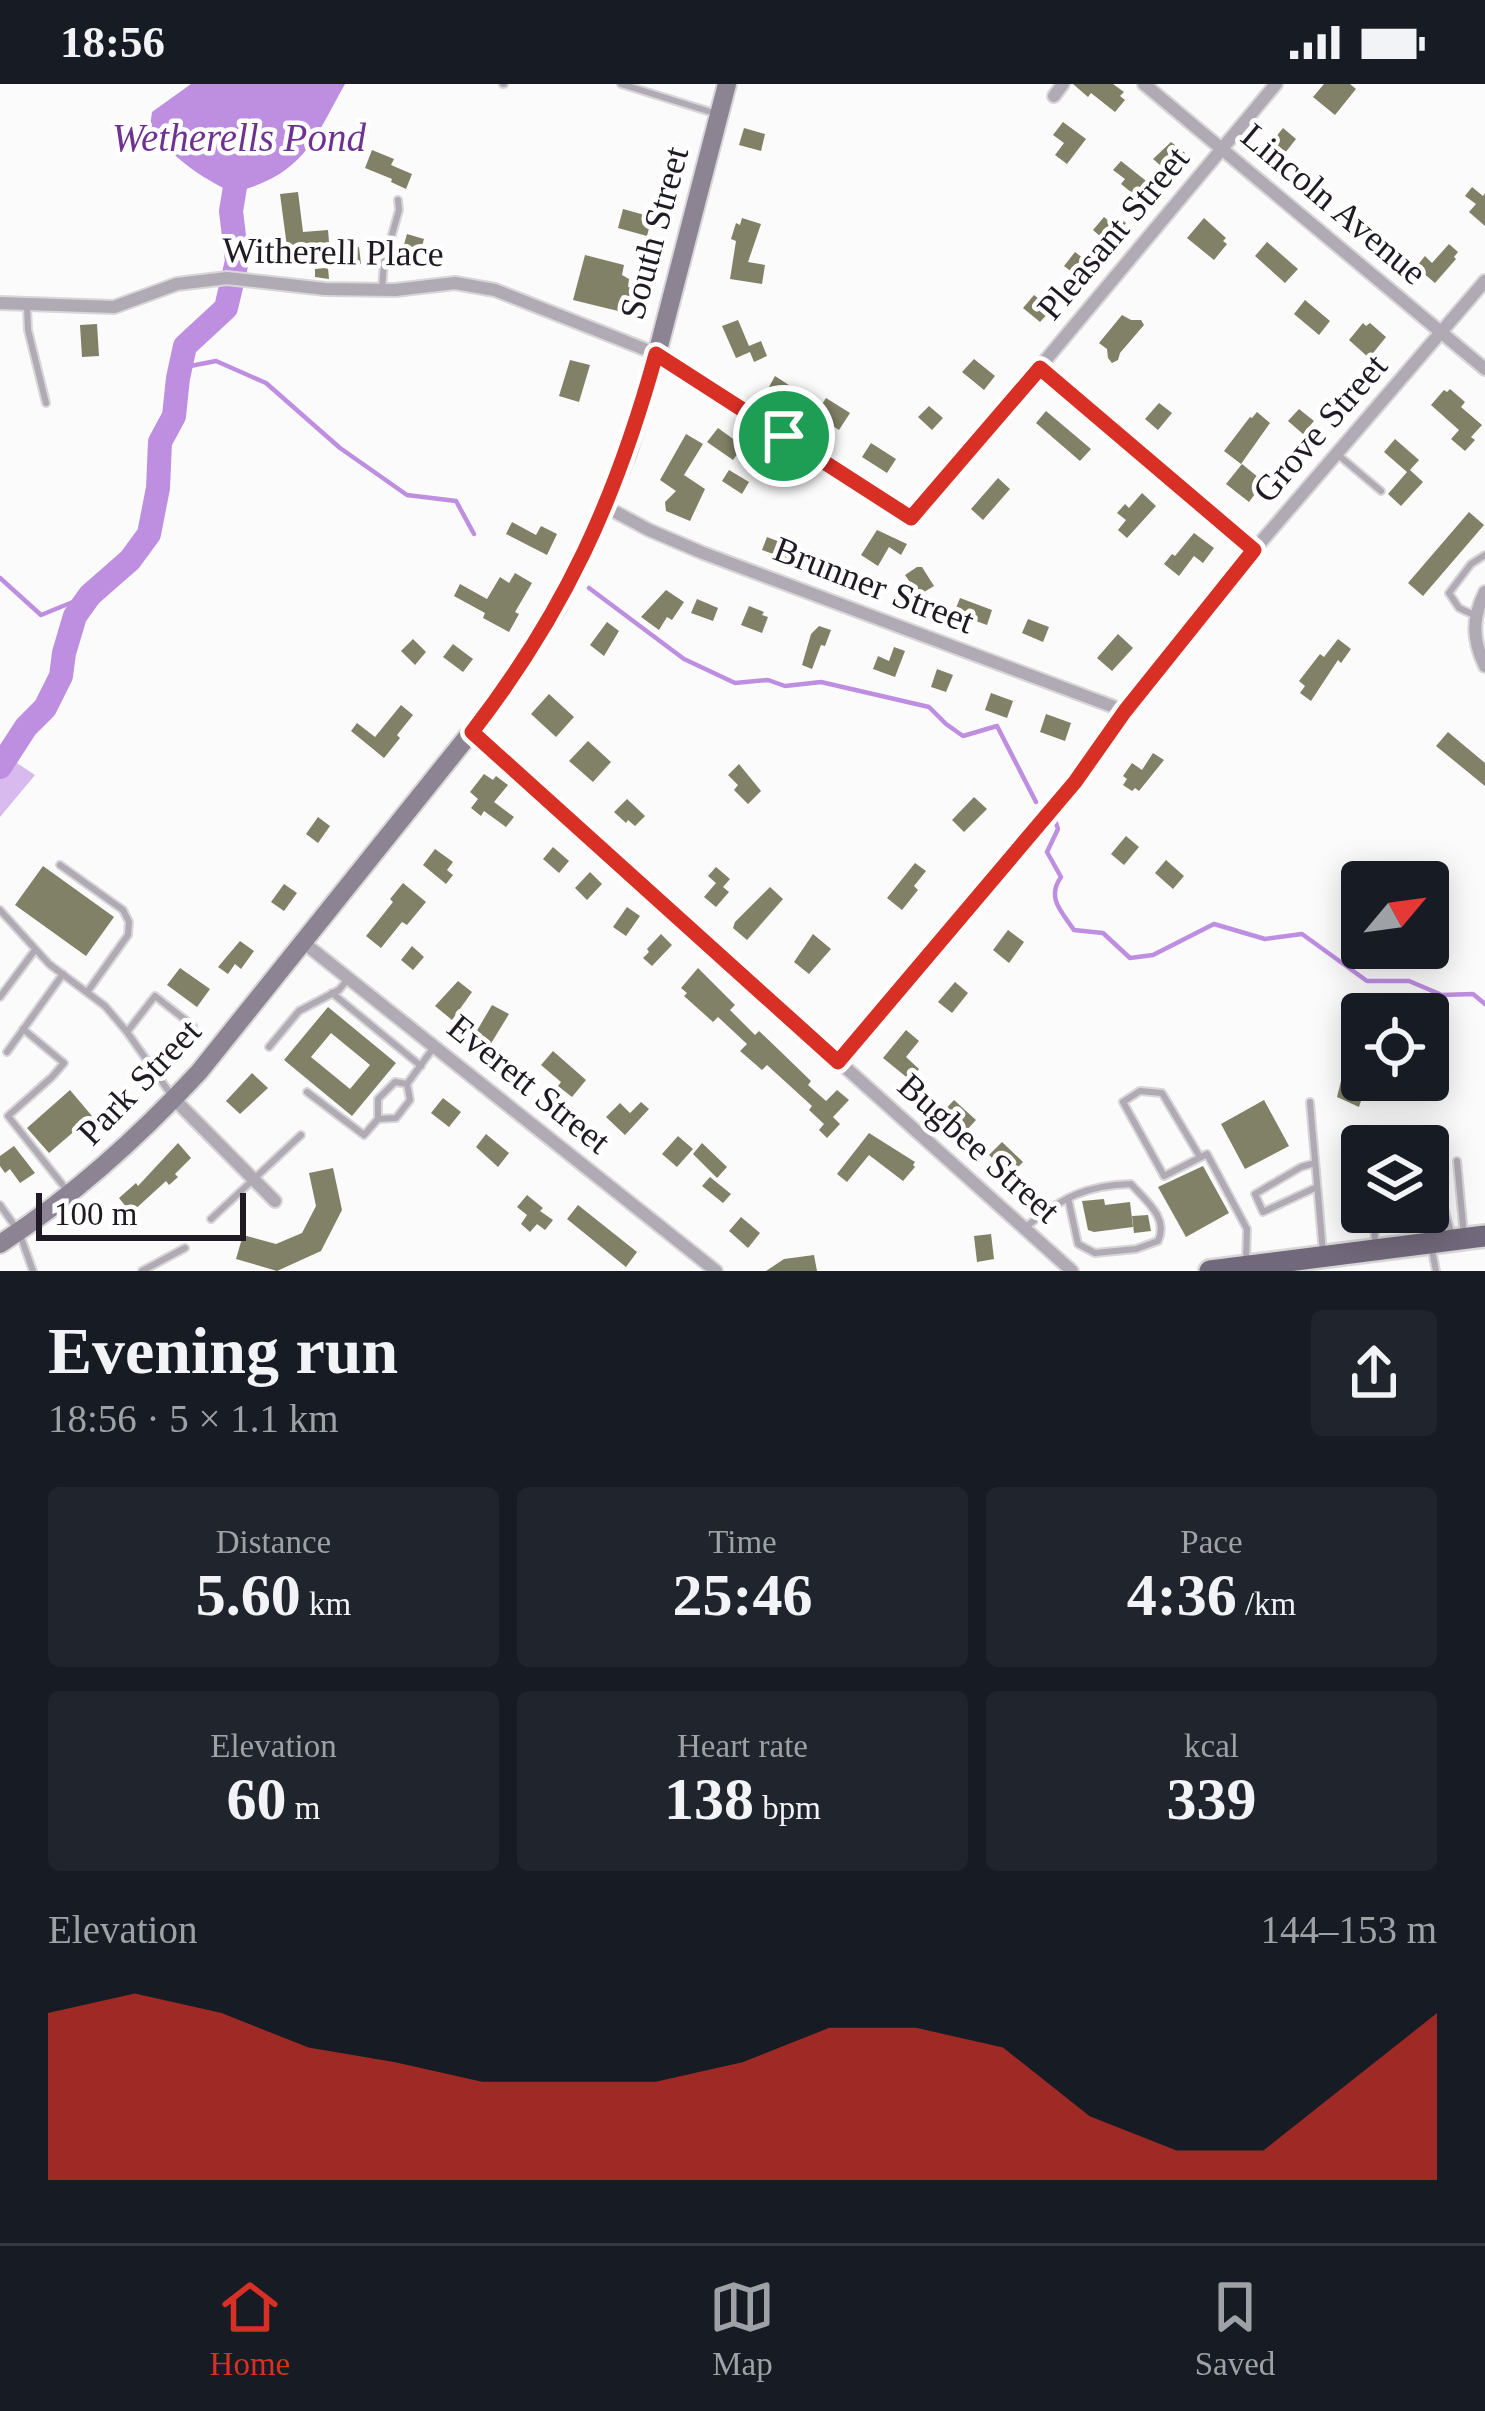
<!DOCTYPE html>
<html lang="en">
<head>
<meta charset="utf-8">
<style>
	:root { --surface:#171b24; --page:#20242c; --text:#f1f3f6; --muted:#9ea1a6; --line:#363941; --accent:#d93025 }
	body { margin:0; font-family:Georgia,serif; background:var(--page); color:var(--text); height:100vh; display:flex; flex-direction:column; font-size:45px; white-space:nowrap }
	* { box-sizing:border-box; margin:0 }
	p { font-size:39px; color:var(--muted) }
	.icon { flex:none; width:66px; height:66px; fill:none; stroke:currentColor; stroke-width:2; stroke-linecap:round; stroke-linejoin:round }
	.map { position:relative; height:1187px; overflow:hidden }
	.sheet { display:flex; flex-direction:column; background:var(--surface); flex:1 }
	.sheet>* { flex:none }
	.needle { width:78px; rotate:61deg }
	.tools { position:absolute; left:1341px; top:777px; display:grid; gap:24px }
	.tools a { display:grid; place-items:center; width:108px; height:108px; border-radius:12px; background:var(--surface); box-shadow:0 6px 30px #0003; font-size:60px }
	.scale { position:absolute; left:36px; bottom:30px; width:210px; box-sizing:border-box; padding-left:12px; border:6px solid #1f1a23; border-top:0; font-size:33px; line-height:42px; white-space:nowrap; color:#1f1a23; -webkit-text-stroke:9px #fff; paint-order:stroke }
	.pin { position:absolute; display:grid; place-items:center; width:102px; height:102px; color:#fff; margin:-51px; border:6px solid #fff; border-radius:50%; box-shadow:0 3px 12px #0007 }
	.round { display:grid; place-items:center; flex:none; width:126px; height:126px; border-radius:12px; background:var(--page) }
	.summary { display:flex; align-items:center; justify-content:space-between; height:204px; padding:0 48px }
	h1 { font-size:66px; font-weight:700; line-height:90px }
	.figures { display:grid; grid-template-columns:repeat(3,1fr); gap:18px; height:204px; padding:12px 48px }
	.figures div { display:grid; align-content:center; border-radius:12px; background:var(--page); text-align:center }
	.figures b { font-size:60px; font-weight:700 }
	.figures small { font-size:33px; font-weight:400 }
	.figures p { font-size:33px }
	.chart { height:336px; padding:24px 48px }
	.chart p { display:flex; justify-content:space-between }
	.chart svg { width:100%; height:216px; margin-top:12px; fill:var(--accent); opacity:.7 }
	.status { display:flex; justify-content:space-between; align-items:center; height:84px; padding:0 60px; background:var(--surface); direction:ltr }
	.status svg { height:33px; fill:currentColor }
	.tab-bar { display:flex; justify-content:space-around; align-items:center; height:168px; border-top:3px solid var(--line); background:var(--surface); font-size:33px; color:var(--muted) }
	.tab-bar a { display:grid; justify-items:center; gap:6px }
	.tab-bar .active { color:var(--accent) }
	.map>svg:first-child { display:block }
	.green { fill:#d8baee }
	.water { fill:#be8ee1 }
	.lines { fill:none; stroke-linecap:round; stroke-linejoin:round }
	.stream { stroke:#be8ee1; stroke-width:4.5 }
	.river { stroke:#be8ee1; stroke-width:24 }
	.building { fill:#808167; fill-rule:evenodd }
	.service-casing { stroke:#d8d7d8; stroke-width:10 }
	.minor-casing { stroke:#d8d7d8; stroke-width:16 }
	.secondary-casing { stroke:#d8d7d8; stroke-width:22 }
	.primary-casing { stroke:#d8d7d8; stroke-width:26 }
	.service { stroke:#b0aab5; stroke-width:6 }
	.minor { stroke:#b0aab5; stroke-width:12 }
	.secondary { stroke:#8c8393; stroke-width:18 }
	.primary { stroke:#72687b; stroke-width:21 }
	.route-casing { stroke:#fff; stroke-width:24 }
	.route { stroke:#d93025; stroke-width:15 }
	.labels { text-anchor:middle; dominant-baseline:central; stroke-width:9; stroke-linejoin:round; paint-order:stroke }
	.street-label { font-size:36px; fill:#1f1a23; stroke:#fff }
	.water-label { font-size:39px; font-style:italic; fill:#6e3292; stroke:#fff }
</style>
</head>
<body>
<div class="status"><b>18:56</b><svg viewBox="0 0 49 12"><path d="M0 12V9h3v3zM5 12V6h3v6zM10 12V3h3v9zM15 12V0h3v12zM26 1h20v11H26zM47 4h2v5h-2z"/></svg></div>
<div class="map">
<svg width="1485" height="1187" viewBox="0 0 1485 1187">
	<rect width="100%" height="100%" fill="#fbfbfb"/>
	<path class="green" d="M0 668 35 691 0 733Z"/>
	<path class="water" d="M191 0H345C312 59 304 90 233 109 197 91 174 75 150 43L152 28Z"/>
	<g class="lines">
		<g class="stream">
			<path d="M180 284 216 277 266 299 340 364 407 411 456 417 474 450"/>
			<path d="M0 494 41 531 90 511"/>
			<path d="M589 504 684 575 735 599 768 596 785 602 821 598 929 623 946 640 963 652 997 642 1036 718"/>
			<path d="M1055 736 1058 745 1047 768 1061 793C1046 814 1062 828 1074 846L1103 849 1130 874 1153 871 1214 840 1265 855 1302 850 1367 897H1409L1442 911 1473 910 1485 920"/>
		</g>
		<path class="river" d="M0 683 26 643 45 624 61 592 64 569 75 532 90 511 130 476 149 450 158 404 160 358 174 332 178 294 185 262 226 224 237 177 231 127 239 79"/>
	</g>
	<g class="building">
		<path d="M1073 0H1113L1124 8 1120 12 1125 16 1115 28 1091 9 1088 13Z"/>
		<path d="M1324 0H1350L1356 5 1335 31 1313 13Z"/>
		<path d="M1063 38 1086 55 1067 80 1055 71 1064 59 1053 51Z"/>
		<path d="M744 44 765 50 761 67 739 61Z"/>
		<path d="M1283 44 1296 55 1281 74 1267 64Z"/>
		<path d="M1171 58 1185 69 1168 88 1153 75Z"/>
		<path d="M372 66 394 75 391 81 412 90 406 105 391 98 392 95 365 84Z"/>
		<path d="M1121 77 1155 104 1146 116 1139 110 1137 113 1121 100 1125 95 1113 86Z"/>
		<path d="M1472 103 1483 112 1485 109V142L1469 128 1476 120 1465 112Z"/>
		<path d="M298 108 303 148 328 146 329 158 287 163 280 110Z"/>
		<path d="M623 125 652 133 647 152 618 144Z"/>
		<path d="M1117 132 1126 139 1109 160 1093 146 1104 133 1111 139Z"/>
		<path d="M742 134 761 140 748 178 765 181 762 200 730 195 736 157 731 155 736 139 740 141Z"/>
		<path d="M1204 134 1226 154 1223 157 1227 160 1214 176 1187 154Z"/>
		<path d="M407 150 424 155 418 176 401 171Z"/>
		<path d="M1267 158 1298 185 1285 199 1255 172Z"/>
		<path d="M1449 160 1458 168 1454 173 1456 175 1435 199 1416 183 1425 172 1432 179Z"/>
		<path d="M359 163 361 180 328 184 329 195 315 193V185L325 184 323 166Z"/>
		<path d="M1075 168 1092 181 1081 195 1064 182Z"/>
		<path d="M585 171 624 181 622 191 629 195 628 203 634 204 639 214 630 219 621 217 618 227 573 216Z"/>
		<path d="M1034 211 1052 225 1040 238 1023 224Z"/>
		<path d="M1305 216 1330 237 1319 251 1294 230Z"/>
		<path d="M1122 231 1131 236H1141L1144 241 1120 269 1118 276 1112 279 1108 274 1107 265 1099 259Z"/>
		<path d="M738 236 749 262 761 257 767 272 754 278 750 268 736 274 722 242Z"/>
		<path d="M1363 239 1366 242 1370 239 1386 253 1369 274 1349 256Z"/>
		<path d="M97 240 99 272 82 273 80 241Z"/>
		<path d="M974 275 995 292 984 306 962 288Z"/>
		<path d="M570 276 590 281 579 318 559 312Z"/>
		<path d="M775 292 798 307 789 323 771 311 774 306 769 303Z"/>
		<path d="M1450 305 1465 318 1461 323 1482 341 1471 353 1475 356 1465 367 1451 355 1459 346 1431 321 1444 306 1447 308Z"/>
		<path d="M826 314 850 329 839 346 815 331Z"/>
		<path d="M1159 319 1172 329 1158 346 1145 335Z"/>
		<path d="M929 322 943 334 932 346 918 333Z"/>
		<path d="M1299 325 1314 337 1303 350 1288 337Z"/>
		<path d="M1046 327 1091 365 1080 377 1036 339Z"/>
		<path d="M1257 328 1270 339 1241 380 1224 367 1250 333 1252 334Z"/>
		<path d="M718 344 743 362 733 376 707 358Z"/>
		<path d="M686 350 703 360 684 391 705 405 690 437 666 427 665 418 676 407 660 396Z"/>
		<path d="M1395 355 1419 376 1410 386 1423 398 1401 422 1388 410 1407 388 1384 368Z"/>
		<path d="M871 359 896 375 887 389 862 373Z"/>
		<path d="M1242 380 1264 398 1249 418 1226 400Z"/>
		<path d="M729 386 749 398 742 410 722 397Z"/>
		<path d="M998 394 1010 405 983 436 971 425Z"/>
		<path d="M1142 409 1156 422 1127 454 1118 446 1126 436 1117 429 1125 420 1129 424Z"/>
		<path d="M1469 428 1484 441 1423 512 1408 499Z"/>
		<path d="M512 438 536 451 541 442 557 450 547 471 506 450Z"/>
		<path d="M877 446 907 460 901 471 889 463 878 482 861 471Z"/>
		<path d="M1194 449 1214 464 1203 479 1194 472 1179 492 1164 480 1172 470 1175 472Z"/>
		<path d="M767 453 806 468 801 480 762 466Z"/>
		<path d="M917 483H922L934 502 919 511 905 491Z"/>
		<path d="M515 489 532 499 515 528 519 530 509 548 483 534 485 529 454 512 460 500 487 515 500 493 509 499Z"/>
		<path d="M666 506 684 518 672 536 667 533 659 546 641 533Z"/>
		<path d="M960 514 992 526 987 541 954 529Z"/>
		<path d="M697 515 718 524 713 537 691 529Z"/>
		<path d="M749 522 764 528 762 531 768 533 762 549 741 541Z"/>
		<path d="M1028 535 1049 543 1043 558 1022 549Z"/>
		<path d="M607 538 619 547 604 572 590 561Z"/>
		<path d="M819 542 831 546 825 562 821 561 812 585 802 581 811 550Z"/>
		<path d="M1118 550 1133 564 1112 587 1097 574Z"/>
		<path d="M413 555 426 568 415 581 401 567Z"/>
		<path d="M1338 555 1351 565 1341 579 1338 576 1311 617 1300 609 1305 602 1299 597 1320 570 1324 573Z"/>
		<path d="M453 560 473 575 463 588 443 573Z"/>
		<path d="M894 563 905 567 895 593 873 585 878 572 889 577Z"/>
		<path d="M937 585 953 591 946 608 931 603Z"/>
		<path d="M991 609 1013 617 1007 634 985 626Z"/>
		<path d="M549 610 574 633 556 653 531 630Z"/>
		<path d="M401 621 413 631 397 651 400 654 384 674 351 647 357 639 375 653Z"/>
		<path d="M1046 630 1071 639 1065 657 1040 648Z"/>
		<path d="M1448 648 1485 679V702L1436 662Z"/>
		<path d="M588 657 611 678 593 698 569 677Z"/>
		<path d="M1153 669 1164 676 1139 707 1135 704 1132 707 1123 701 1127 695 1123 692 1132 679 1142 686Z"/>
		<path d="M739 680 761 707 748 720 734 706 738 701 728 691Z"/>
		<path d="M484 690 493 696 496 692 508 701 494 718 514 733 506 743 484 727 481 732 471 724 478 715 470 708Z"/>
		<path d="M974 713 987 725 964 748 952 736Z"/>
		<path d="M627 715 645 732 635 742 628 736 626 739 614 728Z"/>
		<path d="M318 733 330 742 318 759 306 750Z"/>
		<path d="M1126 752 1139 763 1124 781 1111 770Z"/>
		<path d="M553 763 569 777 559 789 543 775Z"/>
		<path d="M435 765 453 778 447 786 453 791 446 800 423 781Z"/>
		<path d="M1166 776 1184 792 1173 805 1155 789Z"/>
		<path d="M915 779 926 787 914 802 918 806 902 826 887 814Z"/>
		<path d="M43 782 114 833 86 872 15 821Z"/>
		<path d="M716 783 730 795 723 803 729 808 716 823 704 813 716 799 708 792Z"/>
		<path d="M590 788 602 800 587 816 575 804Z"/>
		<path d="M403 799 426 818 407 841 402 838 381 864 366 852 393 818 390 815Z"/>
		<path d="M284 800 297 809 284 827 271 818Z"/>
		<path d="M770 803 783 815 747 856 733 844 735 838Z"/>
		<path d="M627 823 640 832 626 852 613 843Z"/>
		<path d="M1008 846 1024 858 1009 879 993 866Z"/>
		<path d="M661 850 672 861 652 882 643 874 649 868 647 865Z"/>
		<path d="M813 850 831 865 809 890 794 878Z"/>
		<path d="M240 857 254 867 241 885 235 880 228 890 218 883Z"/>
		<path d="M412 862 424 873 413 886 401 876Z"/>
		<path d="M180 884 210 905 197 923 167 901Z"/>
		<path d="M698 884 735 921 730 926 755 951 759 947 780 967 811 997 808 1001 826 1017 837 1006 849 1016 833 1033 840 1040 827 1054 819 1046 824 1040 809 1026 812 1022 767 981 762 986 740 967 747 960 718 933 713 938 684 912 687 909 681 904Z"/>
		<path d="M458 897 472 908 452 936 435 922Z"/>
		<path d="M955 898 968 909 952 929 938 918Z"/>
		<path d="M492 921 509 930 487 966 472 955Z"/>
		<path d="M328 923 396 979 352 1032 284 976ZM331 949 370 981 350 1005 311 973Z"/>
		<path d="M906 946 919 957 906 973 919 985 910 996 883 974Z"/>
		<path d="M553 967 586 996 572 1013 558 1002 561 998 541 981Z"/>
		<path d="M252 989 268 1004 240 1030 226 1017Z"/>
		<path d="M1343 989 1367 998 1359 1023 1337 1013Z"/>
		<path d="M70 1006 92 1032 49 1069 27 1044Z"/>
		<path d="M443 1014 461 1028 449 1043 431 1029Z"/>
		<path d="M954 1016 976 1036 964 1049 942 1029Z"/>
		<path d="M1264 1016 1289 1062 1245 1085 1221 1040Z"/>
		<path d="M641 1018 649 1025 625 1051 606 1033 620 1019 630 1029Z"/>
		<path d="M1363 1042 1368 1062 1350 1068 1345 1046Z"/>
		<path d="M869 1049 915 1078 913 1081 915 1083 903 1097 869 1071 847 1098 837 1090Z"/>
		<path d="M486 1050 509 1069 498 1083 476 1063Z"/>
		<path d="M678 1052 693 1065 677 1083 662 1070Z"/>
		<path d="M1002 1058 1023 1078 1010 1091 989 1071Z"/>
		<path d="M178 1059 191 1074 175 1090 178 1093 169 1101 166 1097 131 1129 119 1114 136 1099 138 1102Z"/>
		<path d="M702 1059 727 1083 717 1094 693 1070Z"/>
		<path d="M14 1062 35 1089 20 1099 10 1085 5 1089 0 1082V1072Z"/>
		<path d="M1203 1082 1229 1129 1186 1153 1158 1103Z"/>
		<path d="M333 1084 342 1126 321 1167 277 1187 236 1175 243 1151 276 1160 302 1149 316 1122 309 1089Z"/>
		<path d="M710 1093 731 1110 723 1119 702 1102Z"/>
		<path d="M527 1111 543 1124 540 1127 553 1136 545 1146 537 1140 530 1148 521 1140 527 1131 517 1123Z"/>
		<path d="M1104 1115 1105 1121 1130 1118 1133 1143 1094 1148 1088 1146 1082 1117Z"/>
		<path d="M578 1121 637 1168 626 1183 567 1135Z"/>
		<path d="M1148 1131 1151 1147 1134 1149 1132 1132Z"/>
		<path d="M741 1133 760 1149 748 1164 729 1147Z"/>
		<path d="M991 1150 994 1175 977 1178 974 1152Z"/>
		<path d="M814 1171 817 1187H766L784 1175Z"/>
	</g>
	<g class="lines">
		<defs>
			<g id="service">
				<path d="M503 0H504"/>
				<path d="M621 0 714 29"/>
				<path d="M382 205 384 179 399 126 398 116"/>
				<path d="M27 223 28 246 46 319"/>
				<path d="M1337 370 1381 407"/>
				<path d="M1476 532 1459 524 1449 509 1471 480 1485 471"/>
				<path d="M60 781 123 826 129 838 128 851 88 907"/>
				<path d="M0 826 49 880 105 922 127 948 172 1012"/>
				<path d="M332 909 421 982"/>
				<path d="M0 913 35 866"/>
				<path d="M23 945 64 979 52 993 8 1032 66 1105"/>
				<path d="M127 948 155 912 193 942"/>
				<path d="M269 963 299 927 339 906 347 896"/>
				<path d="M7 968 63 890"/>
				<path d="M307 1008 364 1051 378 1035V1015L395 998 407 1000 434 963"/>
				<path d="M1310 1018 1323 1169"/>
				<path d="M378 1035 396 1034 410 1016 407 1000"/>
				<path d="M1200 1073 1162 1009 1140 1007 1123 1018 1164 1092 1207 1070 1247 1145 1246 1179"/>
				<path d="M1457 1077 1464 1151"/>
				<path d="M1315 1079 1301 1083 1255 1110 1263 1128 1317 1103"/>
				<path d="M1428 1114H1437L1442 1117 1452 1152"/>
				<path d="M0 1121 19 1148 33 1187"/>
				<path d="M211 1135 301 1051"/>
				<path d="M1027 1142C1062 1114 1086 1101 1131 1100 1146 1117 1169 1134 1158 1157L1136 1165 1095 1169 1078 1160 1068 1114"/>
				<path d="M1375 1159C1374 1144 1373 1133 1388 1128"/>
				<path d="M1431 1161 1436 1187"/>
				<path d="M142 1187 185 1164"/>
			</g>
			<g id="minor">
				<path d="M1144 0 1485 285"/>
				<path d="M1054 12 1063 0"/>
				<path d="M0 219 114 223 177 200 227 194 325 205 395 206 455 199 495 206 657 270 911 433 1039 284 1276 0"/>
				<path d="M1039 284 1254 466"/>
				<path d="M606 423 649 446 703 469 1125 627"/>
				<path d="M1485 508C1472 534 1472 555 1485 582"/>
				<path d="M472 648 1072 1187"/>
				<path d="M304 859 716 1187"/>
				<path d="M838 978 1075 698 1125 627 1254 466 1485 197"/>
				<path d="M174 1015 275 1117"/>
			</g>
			<path id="secondary" d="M0 1160C75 1111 138 1054 199 988L496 617 556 525 590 457 627 369 657 270 727 0"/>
			<path id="primary" d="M1210 1187 1485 1152"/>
		</defs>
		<use href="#service" class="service-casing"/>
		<use href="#minor" class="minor-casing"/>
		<use href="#secondary" class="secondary-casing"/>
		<use href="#primary" class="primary-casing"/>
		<use href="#service" class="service"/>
		<use href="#minor" class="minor"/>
		<use href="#secondary" class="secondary"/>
		<use href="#primary" class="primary"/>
	</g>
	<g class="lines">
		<defs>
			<path id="route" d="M656 270 911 434 1040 284 1254 466 1125 627 1075 698 838 978 472 648C565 528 616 415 656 270Z"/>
		</defs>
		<use href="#route" class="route-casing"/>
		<use href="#route" class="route"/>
	</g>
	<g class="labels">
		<g class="street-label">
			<text transform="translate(1334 120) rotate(40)">Lincoln Avenue</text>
			<text transform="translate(654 149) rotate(-75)">South Street</text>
			<text transform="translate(1113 149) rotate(-50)">Pleasant Street</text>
			<text transform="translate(333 168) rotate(1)">Witherell Place</text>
			<text transform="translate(1320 344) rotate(-49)">Grove Street</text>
			<text transform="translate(874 501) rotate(21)">Brunner Street</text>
			<text transform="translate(139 998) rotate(-46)">Park Street</text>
			<text transform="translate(529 1000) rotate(39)">Everett Street</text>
			<text transform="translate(979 1064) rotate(42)">Bugbee Street</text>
		</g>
		<g class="water-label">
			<text x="239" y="53">Wetherells Pond</text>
		</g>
	</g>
</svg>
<div class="tools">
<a><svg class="needle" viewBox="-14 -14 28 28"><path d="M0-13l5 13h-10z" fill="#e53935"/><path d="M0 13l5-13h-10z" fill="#9ea1a6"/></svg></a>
<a><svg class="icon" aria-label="locate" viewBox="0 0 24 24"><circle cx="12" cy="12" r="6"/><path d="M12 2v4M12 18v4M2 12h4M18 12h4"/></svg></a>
<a><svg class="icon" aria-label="layers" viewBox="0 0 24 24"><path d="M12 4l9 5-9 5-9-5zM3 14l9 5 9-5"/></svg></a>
</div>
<div class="scale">100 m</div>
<div class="pin" style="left:784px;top:352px;background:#1e9e55"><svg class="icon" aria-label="arrive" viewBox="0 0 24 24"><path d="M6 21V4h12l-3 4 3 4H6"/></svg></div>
</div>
<section class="sheet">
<div class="summary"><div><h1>Evening run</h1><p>18:56 · 5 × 1.1 km</p></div><a class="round"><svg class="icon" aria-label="share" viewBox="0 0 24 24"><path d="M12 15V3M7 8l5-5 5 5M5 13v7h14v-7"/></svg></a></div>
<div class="figures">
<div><p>Distance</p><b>5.60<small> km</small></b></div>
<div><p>Time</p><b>25:46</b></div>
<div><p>Pace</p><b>4:36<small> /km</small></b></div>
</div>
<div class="figures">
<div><p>Elevation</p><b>60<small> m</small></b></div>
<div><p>Heart rate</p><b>138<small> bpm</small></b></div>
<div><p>kcal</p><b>339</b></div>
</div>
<div class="chart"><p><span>Elevation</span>144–153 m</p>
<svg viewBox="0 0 160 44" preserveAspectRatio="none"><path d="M0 44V10L10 6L20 10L30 17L40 20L50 24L60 24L70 24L80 20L90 13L100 13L110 17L120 31L130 38L140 38L150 24L160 10V44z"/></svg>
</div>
</section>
<nav class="tab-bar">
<a class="active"><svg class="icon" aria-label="home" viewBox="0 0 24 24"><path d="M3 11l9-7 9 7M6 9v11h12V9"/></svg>Home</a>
<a><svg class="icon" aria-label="map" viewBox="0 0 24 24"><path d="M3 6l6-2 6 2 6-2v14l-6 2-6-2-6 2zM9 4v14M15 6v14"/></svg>Map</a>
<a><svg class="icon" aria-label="saved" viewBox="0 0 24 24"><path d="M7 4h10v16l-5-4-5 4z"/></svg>Saved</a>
</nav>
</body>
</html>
